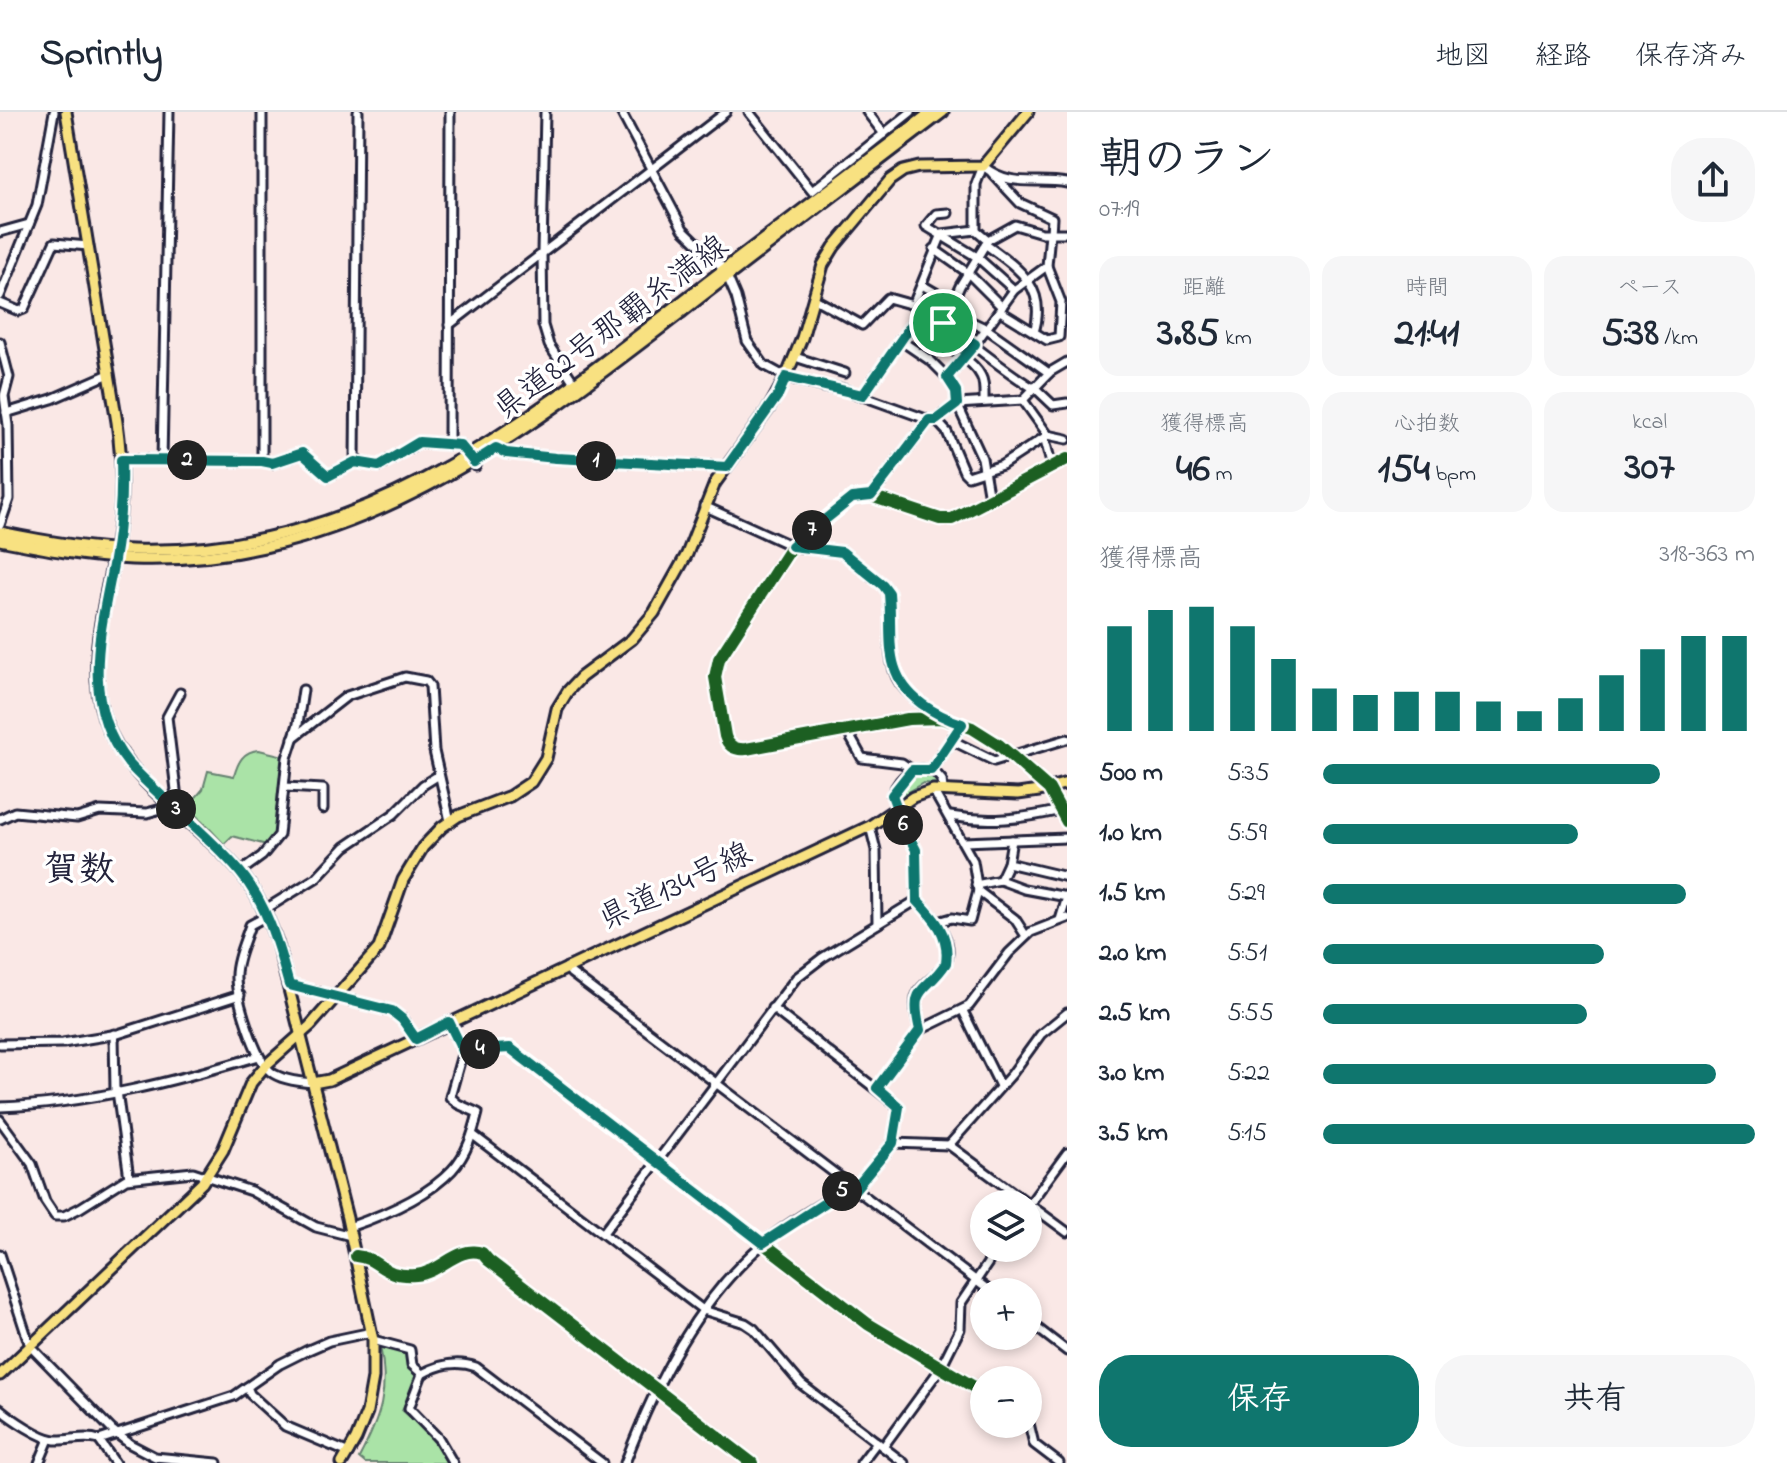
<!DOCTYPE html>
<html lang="ja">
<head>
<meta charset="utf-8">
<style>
	:root { --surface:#fff; --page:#f6f6f7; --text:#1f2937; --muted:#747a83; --line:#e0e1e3; --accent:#0f766e }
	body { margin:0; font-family:"Indie Flower","Klee One",sans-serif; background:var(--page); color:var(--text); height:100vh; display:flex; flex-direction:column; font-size:30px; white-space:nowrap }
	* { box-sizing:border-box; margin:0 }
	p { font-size:26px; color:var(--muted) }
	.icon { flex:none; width:44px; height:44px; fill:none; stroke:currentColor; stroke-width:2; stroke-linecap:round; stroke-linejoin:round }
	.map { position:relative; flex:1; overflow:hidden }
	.details { display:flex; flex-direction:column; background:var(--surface); width:720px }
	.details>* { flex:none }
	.buttons { position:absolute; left:970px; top:1078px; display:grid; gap:16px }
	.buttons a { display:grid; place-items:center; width:72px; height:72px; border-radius:50%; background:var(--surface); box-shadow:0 4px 12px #0003; font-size:40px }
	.pin { position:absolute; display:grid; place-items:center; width:68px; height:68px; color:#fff; margin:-34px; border:4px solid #fff; border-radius:50%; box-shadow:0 2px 8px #0007 }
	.km { position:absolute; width:40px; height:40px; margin:-20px; border-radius:50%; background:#222; color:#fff; font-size:22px; line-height:40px; text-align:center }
	.round { display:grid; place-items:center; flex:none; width:84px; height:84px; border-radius:32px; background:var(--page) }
	.headline { display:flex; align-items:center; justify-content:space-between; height:136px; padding:0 32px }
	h1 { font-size:44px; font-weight:800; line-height:60px }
	.stats { display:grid; grid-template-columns:repeat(3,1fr); gap:12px; height:136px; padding:8px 32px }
	.stats div { display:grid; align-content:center; border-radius:20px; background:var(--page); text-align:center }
	.stats b { font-size:40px; font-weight:800 }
	.stats small { font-size:22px; font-weight:400 }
	.stats p { font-size:22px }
	.chart { height:224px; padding:16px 32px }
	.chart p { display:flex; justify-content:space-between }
	.chart svg { width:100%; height:144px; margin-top:8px; stroke:var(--accent); stroke-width:6 }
	.button { display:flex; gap:16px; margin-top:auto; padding:16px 32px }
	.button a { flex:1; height:92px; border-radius:32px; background:var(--accent); color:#fff; font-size:32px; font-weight:800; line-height:92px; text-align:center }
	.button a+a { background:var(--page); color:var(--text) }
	ul { padding:0 32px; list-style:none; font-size:26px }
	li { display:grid; grid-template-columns:128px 96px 1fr; align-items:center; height:60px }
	li i { height:20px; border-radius:10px; background:var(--accent) }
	header { display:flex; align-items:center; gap:48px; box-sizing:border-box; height:112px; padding:0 40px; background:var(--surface); border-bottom:2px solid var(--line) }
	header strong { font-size:38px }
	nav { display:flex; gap:44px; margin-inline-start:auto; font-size:28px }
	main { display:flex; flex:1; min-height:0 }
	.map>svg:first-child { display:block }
	.green { fill:#aae3a7; stroke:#668271; stroke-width:2 }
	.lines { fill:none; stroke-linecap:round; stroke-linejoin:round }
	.minor-casing { stroke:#22223b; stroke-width:13 }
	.major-casing { stroke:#22223b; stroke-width:15 }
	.minor { stroke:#fff; stroke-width:7 }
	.major { stroke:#f8e181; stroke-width:9 }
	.cycleway-casing { stroke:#fff; stroke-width:17 }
	.cycleway { stroke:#1b5e20; stroke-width:12 }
	.route-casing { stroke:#fff; stroke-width:16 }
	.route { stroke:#0f766e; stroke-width:10 }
	.labels { text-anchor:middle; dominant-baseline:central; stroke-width:7; stroke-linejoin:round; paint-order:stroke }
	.street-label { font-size:32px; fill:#22223b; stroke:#fff }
	.quarter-label { font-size:36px; font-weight:bold; fill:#22223b; stroke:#fff }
</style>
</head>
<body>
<header>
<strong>Sprintly</strong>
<nav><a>地図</a><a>経路</a><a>保存済み</a></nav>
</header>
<main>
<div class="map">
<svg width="1067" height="1351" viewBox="0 0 1067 1351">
	<rect width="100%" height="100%" fill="#fae8e6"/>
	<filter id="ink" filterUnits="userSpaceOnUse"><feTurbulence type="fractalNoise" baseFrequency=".0125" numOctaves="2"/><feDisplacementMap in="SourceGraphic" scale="16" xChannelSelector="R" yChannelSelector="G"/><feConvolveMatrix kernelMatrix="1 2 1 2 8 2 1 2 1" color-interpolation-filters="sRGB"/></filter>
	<g filter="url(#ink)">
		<g class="green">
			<path d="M259 638 284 644 277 720 267 733 232 724 224 732 191 697V691L203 677 208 659 234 664C238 650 243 639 259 638Z"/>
			<path d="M920 660 934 664 938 672 923 671 897 686 896 682 906 667Z"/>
			<path d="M380 1234 408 1241 413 1259 420 1263 402 1298 429 1322 447 1351H365L359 1346C380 1306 390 1279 380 1234Z"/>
		</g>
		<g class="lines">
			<defs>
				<g id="minor">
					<path d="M545 0 542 140 543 213 549 233 575 272"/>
					<path d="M621 0 683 117 724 157 736 185 747 229 764 253 786 265 824 275 843 277 929 308H936L957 292 1023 288 1050 260 1067 250"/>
					<path d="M749 0 812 79 911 0"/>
					<path d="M867 0 884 22"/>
					<path d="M992 61 1020 91 1052 106 1051 121"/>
					<path d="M948 101 936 102 926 114 977 145 1014 178"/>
					<path d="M0 120 29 112"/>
					<path d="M988 128 1015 113 1042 121H1067"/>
					<path d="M985 132C1018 156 1048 175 1034 220"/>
					<path d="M934 137 968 161 1002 195"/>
					<path d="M922 173 941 184 968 208 987 217 1049 261"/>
					<path d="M0 184 37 93 54 0"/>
					<path d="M813 186 862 213 888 186 913 193 921 199"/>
					<path d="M0 191 19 199 24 197 54 131 88 134"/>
					<path d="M913 193 942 122 976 118"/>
					<path d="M1000 199 1042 225 1047 228 1059 225 1061 190 1047 154 1050 121"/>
					<path d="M943 211 960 174 988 128 976 118V72L983 54C1012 77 1036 65 1067 71"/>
					<path d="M449 213 726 0"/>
					<path d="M911 216C929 226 972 244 981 264 985 271 984 281 984 289"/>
					<path d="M900 228 931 249 947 265 956 279 957 292 982 346 989 387"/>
					<path d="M0 230 9 265 4 284 8 313 9 387 0 413"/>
					<path d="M795 245 845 261"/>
					<path d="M947 265 975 232 1014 178 1047 154"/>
					<path d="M1034 275 1053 293 1067 291"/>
					<path d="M863 283 921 199C965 222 993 252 1033 276"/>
					<path d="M1023 288 1048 323 1067 327"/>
					<path d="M6 301 52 287 109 262"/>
					<path d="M936 308 947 320 964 360 968 364 1002 353 1048 323"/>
					<path d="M1045 328 1052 355"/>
					<path d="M449 331 450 0"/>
					<path d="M496 336 506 341 556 346 727 355"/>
					<path d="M1067 347 952 407H940L871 384 852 386 792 434 719 547 715 565 725 624C728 634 735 638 746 637L908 607 941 606 972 616 999 633 1049 677 1067 710"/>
					<path d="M121 348 262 349 272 351 302 341 328 364 355 350 379 354 419 330 460 333 476 354"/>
					<path d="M162 348 169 0"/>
					<path d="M262 349V0"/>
					<path d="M355 350 358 0"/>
					<path d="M871 384 929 308"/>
					<path d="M704 394 792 434 842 440 883 473 889 481C892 508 884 547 900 571 910 585 925 594 939 605"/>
					<path d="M847 619 862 646 902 651 912 658"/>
					<path d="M293 626 347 584 405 565 426 569 430 574 434 639 450 709"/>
					<path d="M951 628 994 649 1067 627"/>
					<path d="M931 658 962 612"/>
					<path d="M285 675 323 677V697"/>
					<path d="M933 678 973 749 978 779 970 809 952 806 938 810"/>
					<path d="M950 704C989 711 1022 707 1061 698"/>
					<path d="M0 707 15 700 77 706 100 699 147 701 165 696 170 692 176 678 167 605 180 581"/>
					<path d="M870 714 876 738 877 812"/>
					<path d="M964 730 1067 726"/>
					<path d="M1008 751 1067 765"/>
					<path d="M240 760 262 744 279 723 287 646 298 612 303 578"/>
					<path d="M1000 768 1008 751 1012 728"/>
					<path d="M976 773 1000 768 1024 777 1067 785 1060 808"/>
					<path d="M978 779 1015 807 1026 824"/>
					<path d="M264 798 316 766 345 735 394 702 423 673 439 663"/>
					<path d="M267 804 250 813C245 829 235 850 236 867 237 888 255 947 271 960 281 968 300 970 313 971"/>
					<path d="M567 855 571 861 991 1180"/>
					<path d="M289 873 392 899 402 907 416 927"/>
					<path d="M772 896 899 995 893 1031 855 1077"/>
					<path d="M963 899 1000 974"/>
					<path d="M920 918C918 909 912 890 918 881 922 873 934 866 940 859 962 835 934 805 917 788L916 738 903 713 892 683C900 663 914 652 935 660L942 668 943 677"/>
					<path d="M114 922 115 979"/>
					<path d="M0 932 63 931 118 922 240 883"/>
					<path d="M463 939 510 936 868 1212 984 1281"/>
					<path d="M877 976 920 918 969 894 1009 841 1031 820 1067 806"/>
					<path d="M117 979 129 1066"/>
					<path d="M0 995C88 992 175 969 259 944"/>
					<path d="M0 1008 32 1052 45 1089 55 1104H64L80 1096 126 1067 193 1060 251 1079 316 1115 351 1124"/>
					<path d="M473 1023 703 1198 745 1211 754 1217 801 1272 904 1351"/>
					<path d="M893 1031 949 1033 1067 1120"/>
					<path d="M949 1033 1012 962 1041 922 1067 901"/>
					<path d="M1028 1094 1067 1041"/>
					<path d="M349 1115C384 1103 427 1085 452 1058 467 1042 473 1021 478 1001L458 992 450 985 463 939 449 910"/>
					<path d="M603 1121 796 866 822 846 917 788"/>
					<path d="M0 1142 30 1234 112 1318 130 1332 155 1345 217 1351"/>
					<path d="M356 1144C380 1146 381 1166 416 1163 440 1161 458 1133 482 1141L488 1148 752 1351"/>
					<path d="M1028 1209 1067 1239"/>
					<path d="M373 1228 410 1238 412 1253 422 1262C440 1252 457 1248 476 1255L602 1351"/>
					<path d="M422 1262 409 1296 439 1327 453 1351"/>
					<path d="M247 1275 250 1282 285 1314 349 1341"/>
					<path d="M0 1297C12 1307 40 1326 55 1328 70 1329 85 1323 99 1328L234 1284 280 1252 306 1239 329 1229 372 1220"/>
					<path d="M1028 1307 1034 1332 1059 1351"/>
					<path d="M99 1328 115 1351"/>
					<path d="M883 1335 940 1257 960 1217 961 1191 998 1136"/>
					<path d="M39 1351 49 1327"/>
					<path d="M625 1351C656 1270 697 1188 764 1131 790 1109 822 1092 851 1074"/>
					<path d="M861 1351 877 1330"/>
				</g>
				<g id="major">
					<path d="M66 0 117 310C122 346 123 383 118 419 110 479 84 546 104 606 126 672 197 708 240 760 257 780 268 805 277 830L347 1106 373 1228V1266L367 1300 356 1327 342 1351"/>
					<path d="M0 420C43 429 88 437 132 438 351 445 512 322 676 194 760 129 846 65 931 0"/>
					<path d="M0 428C44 437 87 445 132 447 352 455 518 326 683 199 769 132 857 66 943 0"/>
					<path d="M313 971 329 968 870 714 913 685 933 678 1018 682 1039 679 1067 671"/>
					<path d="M0 1263 202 1071 223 1038 251 971 265 954 310 914 379 836 403 768 423 735 442 715 458 704 510 684 531 670 546 646 557 597 568 579 581 565 632 527 654 501 687 442 715 371 769 296 786 265 802 226 823 153 834 135 890 68 903 59 919 55 983 54 1028 0"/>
				</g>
			</defs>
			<use href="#minor" class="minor-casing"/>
			<use href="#major" class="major-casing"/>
			<use href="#minor" class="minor"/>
			<use href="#major" class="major"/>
			<defs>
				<g id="cycleway">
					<path d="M1067 347 952 407H940L871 384 852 386 792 434 719 547 715 565 725 624C728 634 735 638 746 637L908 607 941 606 972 616 999 633 1049 677 1067 710"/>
					<path d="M463 939 510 936 868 1212 984 1281"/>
					<path d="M356 1144C380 1146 381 1166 416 1163 440 1161 458 1133 482 1141L488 1148 752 1351"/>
				</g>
			</defs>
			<use href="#cycleway" class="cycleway-casing"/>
			<use href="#cycleway" class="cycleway"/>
		</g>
	</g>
	<g class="lines" filter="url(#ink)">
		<defs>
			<path id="route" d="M921 199 975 232 947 265 956 279 957 292 936 308H929L871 384 852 386 792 434 842 440 883 473 889 481C893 527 881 561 922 592 936 602 946 607 962 612L931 658H912L892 683 903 713 916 738 917 788C935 807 950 823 946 851 925 883 909 872 920 918L877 976 899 995 893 1031 855 1077 851 1074 763 1131 510 936 463 939 449 910 416 927 402 907 392 899 289 873C278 833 267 792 240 760 206 720 163 689 128 651 79 589 101 518 114 448 120 415 122 382 121 348L262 349 272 351 302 341 328 364 355 350 379 354 419 330 460 333 474 350 496 336 506 341 556 346 727 355 778 283 786 265 863 283Z"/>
		</defs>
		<use href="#route" class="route-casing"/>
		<use href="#route" class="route"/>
	</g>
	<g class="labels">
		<g class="street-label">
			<text transform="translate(612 217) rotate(-37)">県道82号那覇糸満線</text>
			<text transform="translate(676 776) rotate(-25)">県道134号線</text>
		</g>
		<g class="quarter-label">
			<text x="79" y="759">賀数</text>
		</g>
	</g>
</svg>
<div class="buttons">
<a><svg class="icon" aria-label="layers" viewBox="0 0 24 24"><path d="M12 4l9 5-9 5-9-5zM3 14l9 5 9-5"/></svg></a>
<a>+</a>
<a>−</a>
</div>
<div class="pin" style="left:943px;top:211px;background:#1e9e55"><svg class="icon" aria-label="arrive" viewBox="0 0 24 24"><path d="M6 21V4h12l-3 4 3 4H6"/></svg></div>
<b class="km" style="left:596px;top:349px">1</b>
<b class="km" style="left:187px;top:348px">2</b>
<b class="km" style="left:176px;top:697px">3</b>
<b class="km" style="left:480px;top:937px">4</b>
<b class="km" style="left:842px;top:1079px">5</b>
<b class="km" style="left:903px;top:713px">6</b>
<b class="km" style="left:812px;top:418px">7</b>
</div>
<section class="details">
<div class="headline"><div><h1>朝のラン</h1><p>07:19</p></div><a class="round"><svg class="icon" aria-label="share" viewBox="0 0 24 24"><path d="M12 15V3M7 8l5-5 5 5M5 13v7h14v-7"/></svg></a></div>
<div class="stats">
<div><p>距離</p><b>3.85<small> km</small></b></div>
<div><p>時間</p><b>21:41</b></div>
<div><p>ペース</p><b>5:38<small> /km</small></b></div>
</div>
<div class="stats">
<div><p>獲得標高</p><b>46<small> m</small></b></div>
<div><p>心拍数</p><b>154<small> bpm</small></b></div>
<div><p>kcal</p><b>307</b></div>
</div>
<div class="chart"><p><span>獲得標高</span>318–363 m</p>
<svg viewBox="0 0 160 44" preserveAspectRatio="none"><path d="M5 44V12M15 44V7M25 44V6M35 44V12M45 44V22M55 44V31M65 44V33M75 44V32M85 44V32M95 44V35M105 44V38M115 44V34M125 44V27M135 44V19M145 44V15M155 44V15"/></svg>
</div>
<ul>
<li><b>500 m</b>5:35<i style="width:78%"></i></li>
<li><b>1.0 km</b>5:59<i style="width:59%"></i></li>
<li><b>1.5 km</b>5:29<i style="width:84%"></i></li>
<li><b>2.0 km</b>5:51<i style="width:65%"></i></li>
<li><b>2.5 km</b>5:55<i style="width:61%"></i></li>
<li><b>3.0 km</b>5:22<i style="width:91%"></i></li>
<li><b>3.5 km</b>5:15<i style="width:100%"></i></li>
</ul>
<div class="button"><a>保存</a><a>共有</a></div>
</section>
</main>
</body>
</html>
